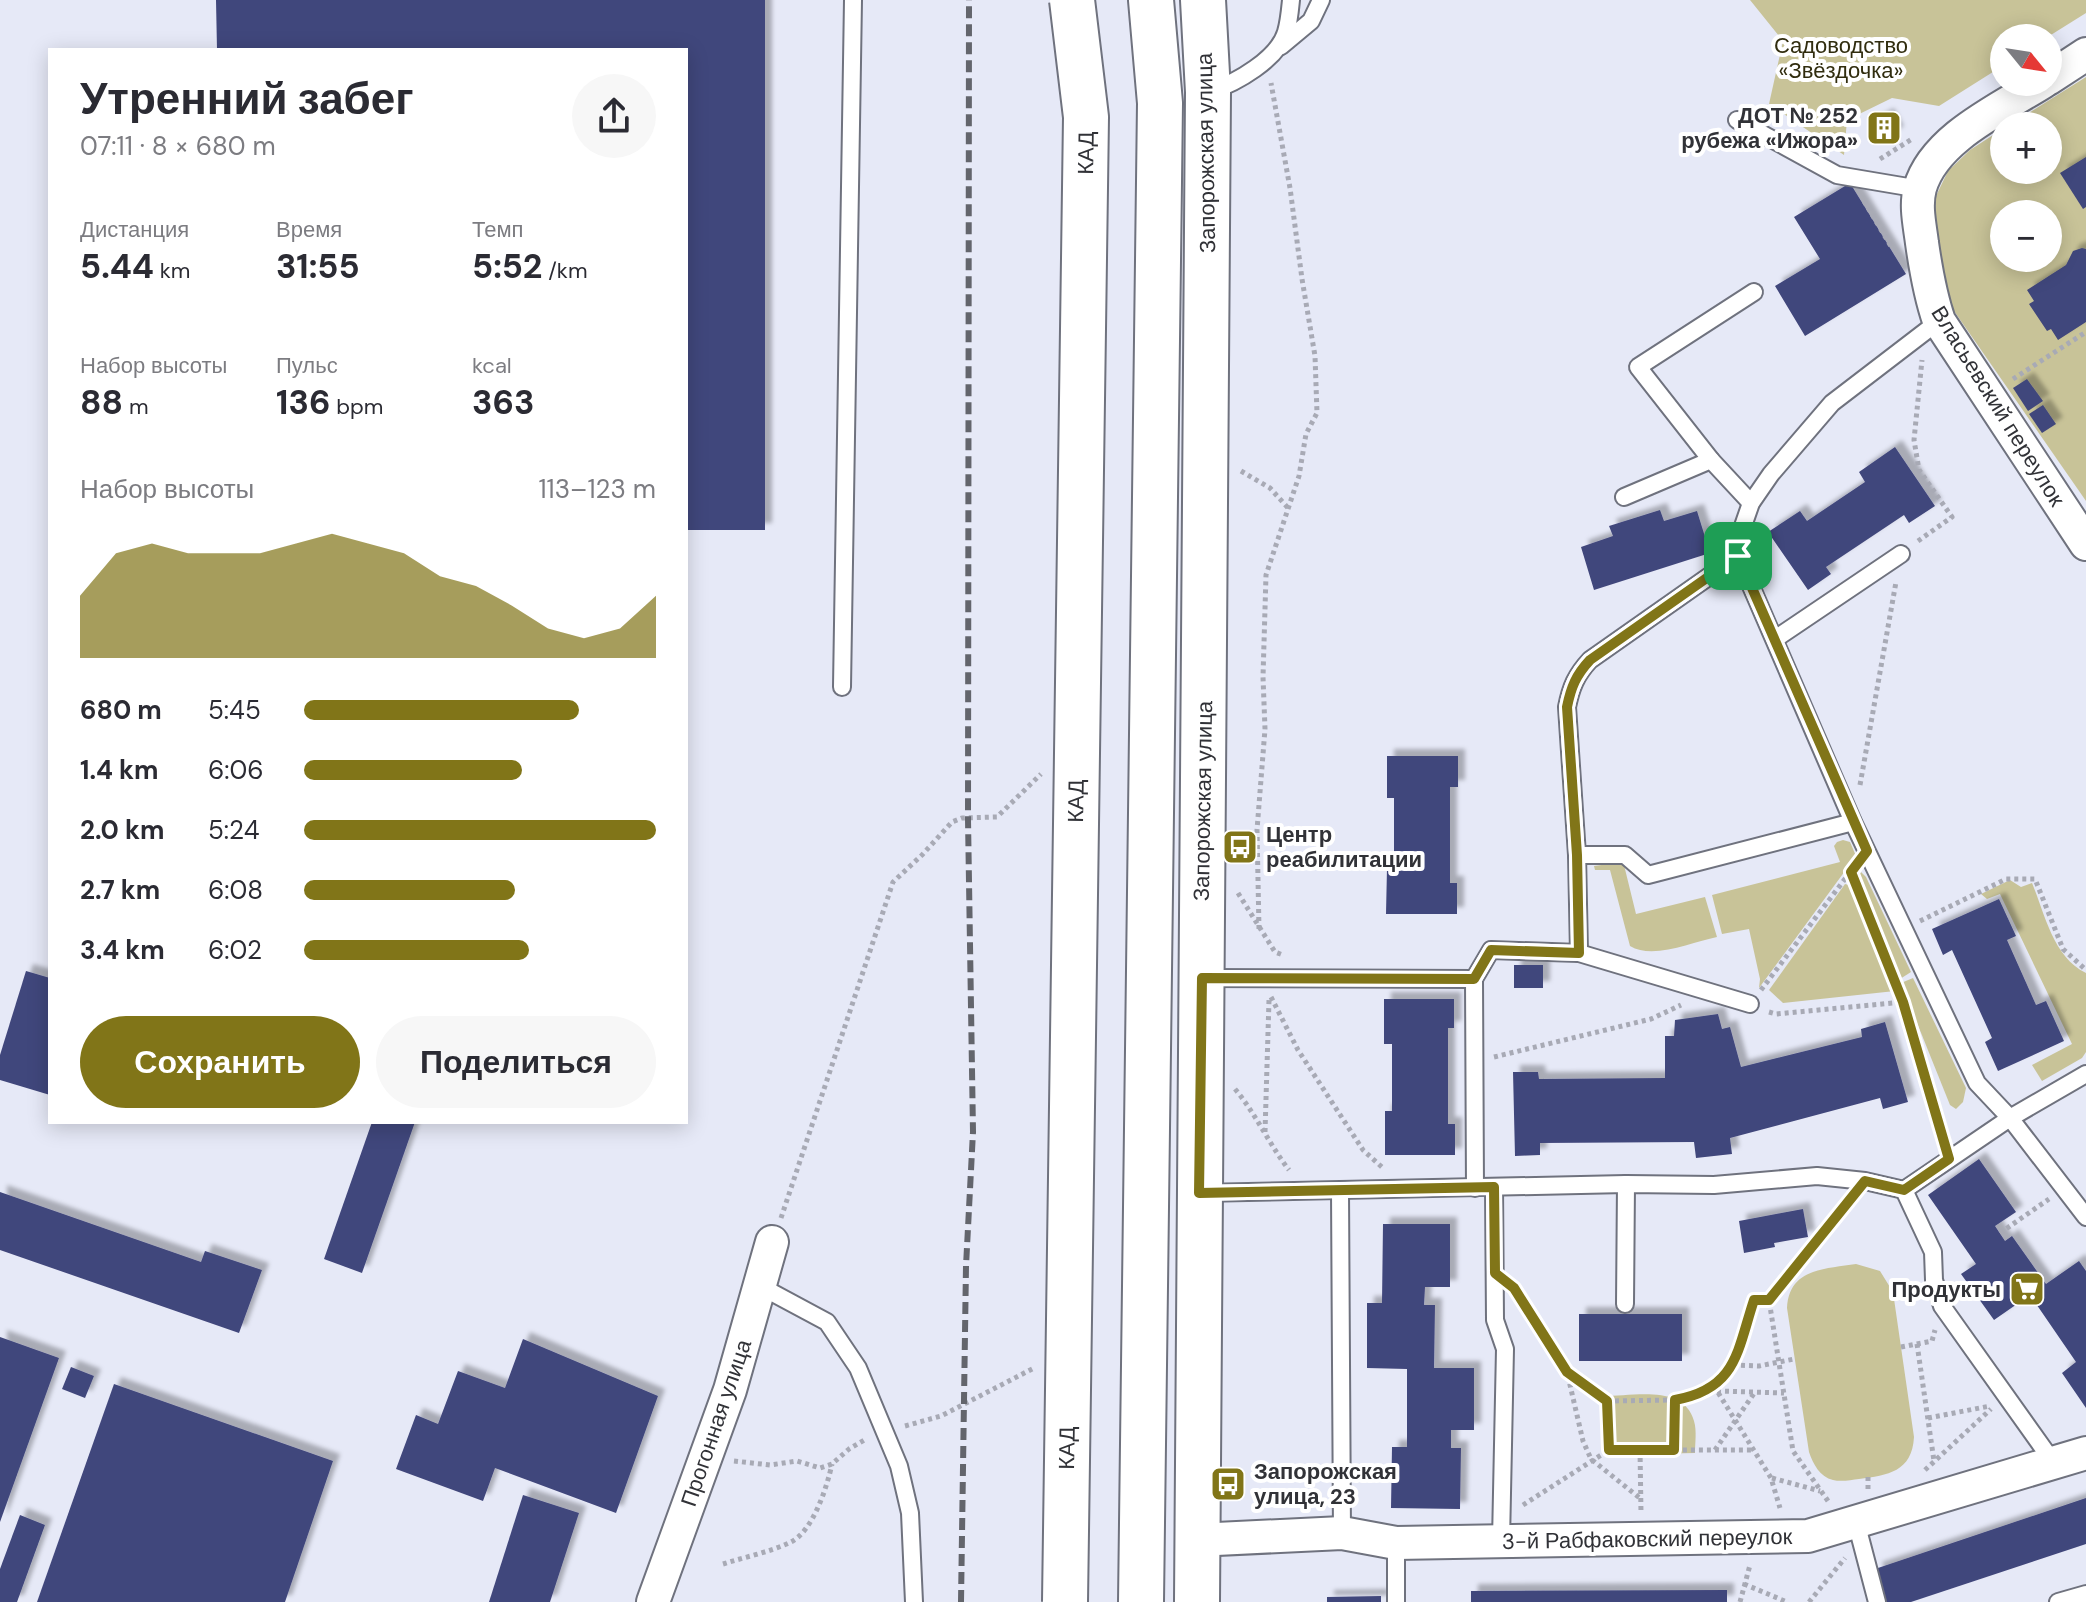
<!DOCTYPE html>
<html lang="ru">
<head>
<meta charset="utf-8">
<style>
	:root { --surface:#fff; --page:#f7f7f7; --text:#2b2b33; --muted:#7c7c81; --accent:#817518 }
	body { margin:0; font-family:"DM Sans",sans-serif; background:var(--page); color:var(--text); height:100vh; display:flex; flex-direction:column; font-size:30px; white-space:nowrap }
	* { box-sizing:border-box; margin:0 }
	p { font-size:26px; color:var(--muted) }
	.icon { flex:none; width:44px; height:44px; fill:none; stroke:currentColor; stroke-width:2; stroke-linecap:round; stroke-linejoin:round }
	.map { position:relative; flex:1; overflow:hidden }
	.side { position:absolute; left:48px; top:48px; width:640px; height:1076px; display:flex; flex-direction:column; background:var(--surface); border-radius:0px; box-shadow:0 4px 20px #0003 }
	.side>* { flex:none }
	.needle { width:52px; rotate:120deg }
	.fabs { position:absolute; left:1990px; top:24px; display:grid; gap:16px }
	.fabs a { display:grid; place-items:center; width:72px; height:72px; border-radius:50%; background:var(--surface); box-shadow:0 4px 20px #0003; font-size:40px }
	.pin { position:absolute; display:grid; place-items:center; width:68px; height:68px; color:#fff; margin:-34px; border-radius:16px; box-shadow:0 4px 12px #0006 }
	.round { display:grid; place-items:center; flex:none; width:84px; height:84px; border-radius:42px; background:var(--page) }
	.overview { display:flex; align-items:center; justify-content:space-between; height:136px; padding:0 32px }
	h1 { font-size:44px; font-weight:700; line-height:60px }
	.stats { display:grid; grid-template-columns:repeat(3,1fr); gap:12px; height:136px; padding:8px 32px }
	.stats div { display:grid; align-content:center }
	.stats b { font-size:34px; font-weight:700 }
	.stats small { font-size:22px; font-weight:400 }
	.stats p { font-size:22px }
	.chart { height:224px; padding:16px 32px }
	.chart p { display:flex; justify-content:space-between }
	.chart svg { width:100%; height:144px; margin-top:8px; fill:var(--accent); opacity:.7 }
	.primary-button { display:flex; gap:16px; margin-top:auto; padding:16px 32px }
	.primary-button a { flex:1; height:92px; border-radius:48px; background:var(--accent); color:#fff; font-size:32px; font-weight:700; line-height:92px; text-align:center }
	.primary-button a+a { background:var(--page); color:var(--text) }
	ul { padding:0 32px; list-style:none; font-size:26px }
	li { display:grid; grid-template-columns:128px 96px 1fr; align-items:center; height:60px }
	li i { height:20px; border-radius:10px; background:var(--accent) }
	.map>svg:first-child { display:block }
	.green { fill:#c8c398; fill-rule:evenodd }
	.building { fill:#41467b; filter:url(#shadow) }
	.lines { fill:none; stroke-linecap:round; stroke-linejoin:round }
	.lane-casing { stroke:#6f727e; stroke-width:20 }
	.street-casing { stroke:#6f727e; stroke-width:36 }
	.secondary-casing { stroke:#6f727e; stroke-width:48 }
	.highway-casing { stroke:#6f727e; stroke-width:48 }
	.path { stroke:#a8aab5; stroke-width:5; stroke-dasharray:4 4; stroke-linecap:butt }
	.lane { stroke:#fff; stroke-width:16 }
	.street { stroke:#fff; stroke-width:32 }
	.secondary { stroke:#fff; stroke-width:44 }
	.highway { stroke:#fff; stroke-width:44 }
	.rail { stroke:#63656c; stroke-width:6; stroke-dasharray:12 6; stroke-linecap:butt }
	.highway-bridge-casing { stroke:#6f727e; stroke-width:48; stroke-linecap:butt }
	.highway-bridge { stroke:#fff; stroke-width:44 }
	.route-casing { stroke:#fff; stroke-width:16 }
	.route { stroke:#817518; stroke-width:10 }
	.labels { text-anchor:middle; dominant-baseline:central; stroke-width:8; stroke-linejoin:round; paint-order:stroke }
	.park-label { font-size:22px; fill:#312d0f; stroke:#fff }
	.poi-label { font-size:22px; font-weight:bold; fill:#313237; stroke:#fff; text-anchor:end }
	.street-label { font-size:22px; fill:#313237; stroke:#fff }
</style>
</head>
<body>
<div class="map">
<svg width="2086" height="1602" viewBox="0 0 2086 1602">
	<defs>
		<filter id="shadow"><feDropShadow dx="7" dy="-7" stdDeviation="2" flood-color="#0004"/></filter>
	</defs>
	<rect width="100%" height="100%" fill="#e6e9f7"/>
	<g class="green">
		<path d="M1750 0H2086V13L2046 38H2004V65L1939 106 1892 98 1847 120 1844 155 1769 104 1783 41Z"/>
		<path d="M2086 77V501L1945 298 1934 229 1935 198 1948 171 1970 150 2004 128V170H2048V126H2008ZM2004 214H2048V258H2004Z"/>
		<path d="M1843 840 1850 842 1856 856 1759 988 1760 979 1749 929 1722 934 1712 895 1840 862 1834 846 1837 842Z"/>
		<path d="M1609 864 1624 865 1636 914 1705 897 1717 937C1692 942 1653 960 1630 946L1610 870H1595L1594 866Z"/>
		<path d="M1861 872 1866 877 1911 972 1900 979 1859 876Z"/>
		<path d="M2010 880 2021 887 2032 883C2045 914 2053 957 2086 973V1052L2082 1058 2042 1081 2032 1065 2072 1044 2000 894 1987 899 1981 894Z"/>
		<path d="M1845 884 1853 886 1895 991 1783 1003 1769 990Z"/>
		<path d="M1913 978 1966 1088 1963 1102 1956 1109 1950 1105 1901 983Z"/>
		<path d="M1856 1264 1880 1271 1893 1292 1914 1437C1912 1472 1888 1475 1859 1479 1851 1480 1841 1482 1833 1480 1820 1477 1813 1464 1809 1452L1787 1308C1789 1268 1825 1269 1856 1264Z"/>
		<path d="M1603 1396C1634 1396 1684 1384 1694 1421 1697 1431 1695 1443 1695 1453L1605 1455Z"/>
	</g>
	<g class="building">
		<path d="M216 0H765V530H686V50H217Z"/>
		<path d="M1887 115 1897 133 1880 142 1870 124Z"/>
		<path d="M2086 157V207L2083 209 2060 173Z"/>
		<path d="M1850 183 1906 274 1805 336 1775 286 1820 259 1794 217Z"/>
		<path d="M2082 248 2086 249V322L2058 340 2051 329 2047 331 2029 304 2034 301 2027 290 2066 265 2073 251Z"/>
		<path d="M2027 379 2043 401 2028 411 2013 388Z"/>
		<path d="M2043 405 2056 424 2042 433 2029 414Z"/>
		<path d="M1895 447 1935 506 1909 523 1904 515 1826 567 1831 574 1808 590 1768 532 1800 511 1807 521 1865 482 1859 472Z"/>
		<path d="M1660 510 1664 521 1697 511 1710 553 1594 590 1581 547 1613 536 1609 526Z"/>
		<path d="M1387 756H1458V787H1450V883H1457V914H1386L1387 868H1394V798H1387Z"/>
		<path d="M1999 899 2016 936 2007 940 2036 1005 2046 1001 2064 1041 1998 1071 1985 1042 1992 1038 1952 950 1943 955 1932 929Z"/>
		<rect x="1514" y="965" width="29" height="23"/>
		<path d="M26 971 50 978V1095L0 1080V1055Z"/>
		<path d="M1384 999H1454V1028H1448V1124H1455V1155H1385V1111H1392V1044H1384Z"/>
		<path d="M1718 1014 1722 1029 1730 1027 1741 1067 1862 1037 1861 1029 1885 1022 1908 1102 1883 1109 1880 1098 1730 1138 1732 1154 1696 1158 1694 1142 1540 1143V1155L1515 1156 1513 1072H1538L1539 1079 1665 1078V1036H1674L1675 1020Z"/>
		<path d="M372 1122H415L362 1273 324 1259Z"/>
		<path d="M1979 1159 2016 1212 1995 1226 2005 1241 2012 1236 2046 1284 2079 1261 2086 1271V1408L2062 1373 2076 1362 2030 1295 1994 1320 1961 1274 1976 1264 1928 1195Z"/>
		<path d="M0 1192 201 1262 205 1251 262 1270 239 1333 0 1250Z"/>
		<path d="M1803 1209 1808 1237 1774 1243 1775 1247 1744 1253 1739 1221Z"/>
		<path d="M1383 1224H1450V1287H1425L1424 1305H1435L1434 1368H1474V1430H1451V1448H1461L1460 1509 1391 1508 1392 1447H1407V1369L1367 1368V1303H1382Z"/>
		<rect x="1579" y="1314" width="103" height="47"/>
		<path d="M0 1337 59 1358 0 1522Z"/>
		<path d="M523 1339 658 1396 616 1513 495 1468 483 1501 396 1469 416 1415 438 1424 458 1371 505 1388Z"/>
		<path d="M71 1367 94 1376 85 1398 62 1389Z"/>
		<path d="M114 1384 333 1461 285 1602H37Z"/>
		<path d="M523 1495 579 1513 550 1602H489Z"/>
		<path d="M2086 1498V1544L1911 1602H1886L1875 1569Z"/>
		<path d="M20 1515 45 1525 17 1602H0V1569Z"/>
		<path d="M1727 1590V1602H1471V1591Z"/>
		<path d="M1381 1596V1602H1327V1597Z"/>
	</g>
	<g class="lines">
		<defs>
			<g id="lane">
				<path d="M1281 46 1311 21 1321 0"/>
				<path d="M1211 91C1236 83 1278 59 1286 32 1289 22 1290 10 1291 0"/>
				<path d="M1737 120 1837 175 1920 189"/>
				<path d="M1939 321 1832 403 1771 474 1751 503 1742 529 1738 556 1853 822 1977 1083 2010 1118 2086 1217"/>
				<path d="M1711 460 1638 367 1754 292"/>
				<path d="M1624 497 1711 460 1751 503"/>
				<path d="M1775 639 1901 554"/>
				<path d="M842 687 853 0"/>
				<path d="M1577 855H1625L1648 875 1853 822"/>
				<path d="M1579 953 1750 1004"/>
				<path d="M1203 978 1474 979"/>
				<path d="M1494 1187 1495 1320 1505 1349 1501 1541"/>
				<path d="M1475 1188 1474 979 1491 950 1579 953 1577 855 1567 707C1571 687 1576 675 1590 660L1738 556"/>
				<path d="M1340 1191 1342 1533"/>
				<path d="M1200 1193 1626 1184 1714 1185 1817 1176 1865 1181 1904 1190"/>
				<path d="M760 1286 827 1322 858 1368 899 1466 910 1513 914 1602"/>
				<path d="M1625 1304 1626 1184"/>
				<path d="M2053 1462 1942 1306 1934 1280 1933 1252 1904 1190 2010 1118 2086 1074"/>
				<path d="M1856 1522 1877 1602"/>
				<path d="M1396 1543V1602"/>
				<path d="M2058 1602 2086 1594"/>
			</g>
			<g id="street">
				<path d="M2048 79 2086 54"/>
				<path d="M2043 82C2002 108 1934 138 1920 188 1915 206 1920 226 1922 243 1926 271 1930 295 1939 321L2086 544"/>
				<path d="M1196 1540 1342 1533 1396 1543 1808 1536 2086 1453"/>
				<path d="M653 1602 730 1390 772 1242"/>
			</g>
			<path id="secondary" d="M1197 1602 1208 92 1203 0"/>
			<path id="highway" d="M1141 1602 1160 103 1151 0"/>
		</defs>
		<use href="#lane" class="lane-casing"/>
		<use href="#street" class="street-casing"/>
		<use href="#secondary" class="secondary-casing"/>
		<use href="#highway" class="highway-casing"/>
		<g class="path">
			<path d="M1880 159 1912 139"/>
			<path d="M1864 201 1892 248"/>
			<path d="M2013 379 2086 332"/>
			<path d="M1241 471 1270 488 1289 509"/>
			<path d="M1918 541 1952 517 1919 470 1914 440 1922 360"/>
			<path d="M1860 785 1896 582"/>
			<path d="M1857 887 1903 1002"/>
			<path d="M1238 893 1275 952 1283 955"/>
			<path d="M1920 921 2006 879H2035L2063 949 2086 970"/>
			<path d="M1259 929 1257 830 1265 729 1263 677 1266 575 1299 476 1306 434 1317 413 1315 356 1302 279 1290 188 1271 83"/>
			<path d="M1761 990 1854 867"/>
			<path d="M1271 997 1298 1050 1363 1150 1384 1169"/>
			<path d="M1769 1012 1776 1014 1903 1002 1943 1139"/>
			<path d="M1494 1057 1651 1019 1681 1005"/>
			<path d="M1235 1089C1256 1114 1269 1144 1289 1170"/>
			<path d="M1265 1132 1269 1000"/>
			<path d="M781 1218 893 882 922 855 952 822 962 818 997 817 1041 774"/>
			<path d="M2000 1233 2049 1199"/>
			<path d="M1518 1294 1567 1372 1583 1441 1591 1459 1641 1499"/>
			<path d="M1917 1344 1934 1461"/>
			<path d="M1901 1347 1932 1341 1935 1330"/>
			<path d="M1733 1365 1759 1366 1794 1359"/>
			<path d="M1568 1373 1607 1401 1675 1400 1693 1397 1714 1386 1727 1376 1733 1365 1754 1300H1769"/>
			<path d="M1714 1386 1771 1478 1780 1508"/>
			<path d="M1717 1391 1784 1393"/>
			<path d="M1607 1401 1609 1450"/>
			<path d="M1928 1418 1990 1406"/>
			<path d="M905 1426 941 1416 1034 1368"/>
			<path d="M1640 1450 1641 1513"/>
			<path d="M1674 1450 1675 1400"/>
			<path d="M1715 1450 1755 1392"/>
			<path d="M734 1461 770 1465 797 1461 820 1468 832 1464 849 1449 866 1439"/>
			<path d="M1925 1470 1991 1409"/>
			<path d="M1772 1478 1820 1491"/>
			<path d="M1868 1489V1477"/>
			<path d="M1828 1501 1793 1451 1769 1300 1849 1201"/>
			<path d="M1523 1505 1609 1450H1754"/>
			<path d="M723 1564C745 1557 770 1552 791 1542 813 1531 827 1487 832 1464"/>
			<path d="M1744 1584 1787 1602"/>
			<path d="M1740 1602 1750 1565"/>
			<path d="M1809 1602 1845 1558"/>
		</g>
		<use href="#lane" class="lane"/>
		<use href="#street" class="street"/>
		<use href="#secondary" class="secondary"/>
		<use href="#highway" class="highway"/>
		<path class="rail" d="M961 1602 966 1266 973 1132 968 819 969 0"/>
		<defs>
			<path id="highway-bridge" d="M1065 1602 1086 117 1072 0"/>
		</defs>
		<use href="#highway-bridge" class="highway-bridge-casing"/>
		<use href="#highway-bridge" class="highway-bridge"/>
	</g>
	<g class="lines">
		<defs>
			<path id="route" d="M1738 556 1867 851 1851 872 1903 1002 1949 1159 1904 1190 1865 1181 1769 1300H1754C1737 1351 1737 1389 1675 1400L1674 1450H1609L1607 1401 1567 1372 1514 1288 1495 1273 1494 1187 1199 1193 1202 978 1474 979 1491 950 1579 953 1577 855 1567 707C1571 687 1576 675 1590 660Z"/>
		</defs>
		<use href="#route" class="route-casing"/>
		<use href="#route" class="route"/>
	</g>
	<defs>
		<symbol id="building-square" viewBox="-11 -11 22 22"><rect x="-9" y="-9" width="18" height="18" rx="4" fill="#817518" stroke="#fff"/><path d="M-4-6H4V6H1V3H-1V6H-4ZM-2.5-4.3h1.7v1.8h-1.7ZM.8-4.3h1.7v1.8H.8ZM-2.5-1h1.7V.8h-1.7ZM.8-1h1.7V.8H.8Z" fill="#fff"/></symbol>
		<symbol id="bus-square" viewBox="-11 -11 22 22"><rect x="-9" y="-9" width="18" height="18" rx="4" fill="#817518" stroke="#fff"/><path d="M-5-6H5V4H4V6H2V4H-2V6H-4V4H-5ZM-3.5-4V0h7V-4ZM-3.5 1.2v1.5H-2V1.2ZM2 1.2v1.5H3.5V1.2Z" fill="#fff"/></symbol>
		<symbol id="supermarket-square" viewBox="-11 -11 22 22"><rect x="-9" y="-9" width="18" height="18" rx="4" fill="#817518" stroke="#fff"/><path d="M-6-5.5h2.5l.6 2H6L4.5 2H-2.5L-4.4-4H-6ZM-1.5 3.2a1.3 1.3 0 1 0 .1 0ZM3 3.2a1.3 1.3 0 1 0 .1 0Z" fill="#fff"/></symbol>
	</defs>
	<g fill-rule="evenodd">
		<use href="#building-square" x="1864" y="108" width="40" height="40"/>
		<use href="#bus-square" x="1220" y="827" width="40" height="40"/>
		<use href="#supermarket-square" x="2007" y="1269" width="40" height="40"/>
		<use href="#bus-square" x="1208" y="1464" width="40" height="40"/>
	</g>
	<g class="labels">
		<g class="park-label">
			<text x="1841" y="45">Садоводство<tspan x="1841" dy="25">«Звёздочка»</tspan></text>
		</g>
		<g class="poi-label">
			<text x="1858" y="115">ДОТ № 252<tspan x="1858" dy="25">рубежа «Ижора»</tspan></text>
			<text x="1266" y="834" text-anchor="start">Центр<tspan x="1266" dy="25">реабилитации</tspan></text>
			<text x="2001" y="1289">Продукты</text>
			<text x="1254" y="1471" text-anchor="start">Запорожская<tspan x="1254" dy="25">улица, 23</tspan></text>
		</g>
		<g class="street-label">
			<text transform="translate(1086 153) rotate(-89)">КАД</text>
			<text transform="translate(1206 153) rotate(-91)">Запорожская улица</text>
			<text transform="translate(1998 406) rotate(58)">Власьевский переулок</text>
			<text transform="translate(1076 801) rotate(-89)">КАД</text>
			<text transform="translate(1203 801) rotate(-89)">Запорожская улица</text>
			<text transform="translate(716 1423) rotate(-71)">Прогонная улица</text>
			<text transform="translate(1067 1448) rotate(-89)">КАД</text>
			<text transform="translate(1647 1539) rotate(-1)">3-й Рабфаковский переулок</text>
		</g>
	</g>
</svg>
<div class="fabs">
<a><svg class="needle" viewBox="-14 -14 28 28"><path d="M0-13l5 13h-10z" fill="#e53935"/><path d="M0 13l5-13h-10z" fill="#7c7c81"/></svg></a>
<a>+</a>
<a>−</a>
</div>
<div class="pin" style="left:1738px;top:556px;background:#1e9e55"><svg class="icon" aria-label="arrive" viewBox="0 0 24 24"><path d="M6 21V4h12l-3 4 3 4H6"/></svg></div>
<section class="side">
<div class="overview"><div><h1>Утренний забег</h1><p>07:11 · 8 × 680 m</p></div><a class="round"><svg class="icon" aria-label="share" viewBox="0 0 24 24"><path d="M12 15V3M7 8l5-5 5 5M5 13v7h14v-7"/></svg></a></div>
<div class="stats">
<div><p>Дистанция</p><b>5.44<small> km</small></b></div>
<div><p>Время</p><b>31:55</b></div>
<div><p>Темп</p><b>5:52<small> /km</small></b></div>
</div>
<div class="stats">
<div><p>Набор высоты</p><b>88<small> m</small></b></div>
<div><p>Пульс</p><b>136<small> bpm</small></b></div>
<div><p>kcal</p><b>363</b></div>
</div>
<div class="chart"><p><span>Набор высоты</span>113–123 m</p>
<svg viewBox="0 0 160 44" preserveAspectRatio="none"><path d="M0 44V25L10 12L20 9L30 12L40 12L50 12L60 9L70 6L80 9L90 12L100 19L110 22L120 28L130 35L140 38L150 35L160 25V44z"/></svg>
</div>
<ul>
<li><b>680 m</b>5:45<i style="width:78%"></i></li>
<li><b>1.4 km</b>6:06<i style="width:62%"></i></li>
<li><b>2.0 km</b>5:24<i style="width:100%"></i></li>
<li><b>2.7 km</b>6:08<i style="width:60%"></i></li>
<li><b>3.4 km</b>6:02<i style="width:64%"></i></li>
</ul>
<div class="primary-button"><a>Сохранить</a><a>Поделиться</a></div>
</section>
</div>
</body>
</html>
